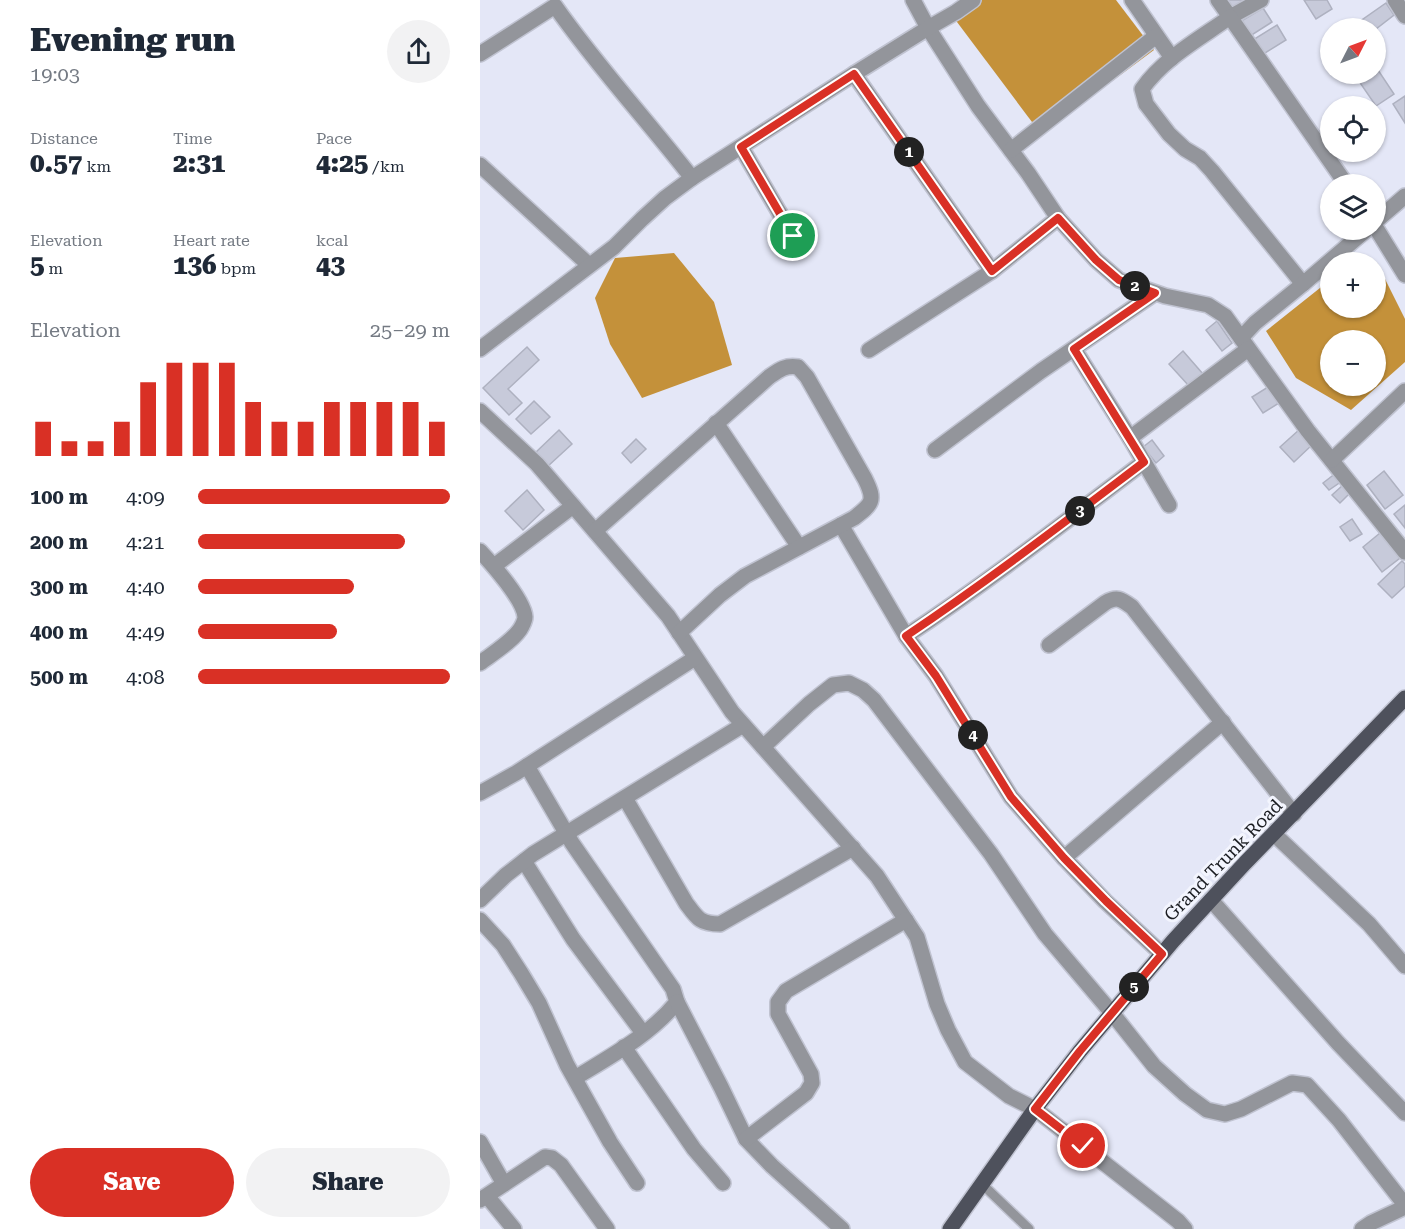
<!DOCTYPE html>
<html lang="en">
<head>
<meta charset="utf-8">
<style>
	:root { --surface:#fff; --page:#f2f2f3; --text:#1f2937; --muted:#747a83; --accent:#d93025 }
	body { margin:0; font-family:"Roboto Serif",serif; background:var(--page); color:var(--text); height:100vh; display:flex; flex-direction:column; font-size:22px; white-space:nowrap }
	* { box-sizing:border-box; margin:0 }
	p { font-size:20px; color:var(--muted) }
	.icon { flex:none; width:33px; height:33px; fill:none; stroke:currentColor; stroke-width:2; stroke-linecap:round; stroke-linejoin:round }
	.map { position:relative; flex:1; overflow:hidden }
	.panel { display:flex; flex-direction:column; background:var(--surface); width:480px }
	.panel>* { flex:none }
	.needle { width:39px; rotate:48deg }
	.buttons { position:absolute; left:840px; top:18px; display:grid; gap:12px }
	.buttons a { display:grid; place-items:center; width:66px; height:66px; border-radius:50%; background:var(--surface); box-shadow:0 2px 4px #0004; font-size:30px }
	.pin { position:absolute; display:grid; place-items:center; width:51px; height:51px; color:#fff; margin:-26px; border:3px solid #fff; border-radius:50%; box-shadow:0 2px 6px #0007 }
	.km { position:absolute; width:30px; height:30px; margin:-15px; border-radius:50%; background:#222; color:#fff; font-size:16px; line-height:30px; text-align:center }
	.round { display:grid; place-items:center; flex:none; width:63px; height:63px; border-radius:32px; background:var(--page) }
	.head { display:flex; align-items:center; justify-content:space-between; height:102px; padding:0 30px }
	h1 { font-size:33px; font-weight:800; line-height:45px }
	.stats { display:grid; grid-template-columns:repeat(3,1fr); gap:9px; height:102px; padding:6px 30px }
	.stats div { display:grid; align-content:center }
	.stats b { font-size:26px; font-weight:800 }
	.stats small { font-size:16px; font-weight:400 }
	.stats p { font-size:16px }
	.chart { height:168px; padding:12px 30px }
	.chart p { display:flex; justify-content:space-between }
	.chart svg { width:100%; height:108px; margin-top:6px; stroke:var(--accent); stroke-width:6 }
	.action { display:flex; gap:12px; margin-top:auto; padding:12px 30px }
	.action a { flex:1; height:69px; border-radius:36px; background:var(--accent); color:#fff; font-size:24px; font-weight:800; line-height:69px; text-align:center }
	.action a+a { background:var(--page); color:var(--text) }
	ul { padding:0 30px; list-style:none; font-size:20px }
	li { display:grid; grid-template-columns:96px 72px 1fr; align-items:center; height:45px }
	li i { height:15px; border-radius:8px; background:var(--accent) }
	main { display:flex; flex:1; min-height:0 }
	.map>svg:first-child { display:block }
	.water { fill:#c4913a; fill-rule:evenodd }
	.building { fill:#c7cada; stroke:#aeb1c0; stroke-width:1.5 }
	.lines { fill:none; stroke-linecap:round; stroke-linejoin:round }
	.service-casing { stroke:#c0c3d1; stroke-width:12 }
	.minor-casing { stroke:#c0c3d1; stroke-width:18 }
	.primary-casing { stroke:#c0c3d1; stroke-width:18 }
	.service { stroke:#93959b; stroke-width:9 }
	.minor { stroke:#93959b; stroke-width:15 }
	.primary { stroke:#4e515c; stroke-width:15 }
	.route-casing { stroke:#fff; stroke-width:12 }
	.route { stroke:#d93025; stroke-width:8 }
	.labels { text-anchor:middle; dominant-baseline:central; stroke-width:6; stroke-linejoin:round; paint-order:stroke }
	.street-label { font-size:18px; fill:#1b1d22; stroke:#f3f5fe }
</style>
</head>
<body>
<main>
<section class="panel">
<div class="head"><div><h1>Evening run</h1><p>19:03</p></div><a class="round"><svg class="icon" aria-label="share" viewBox="0 0 24 24"><path d="M12 15V3M7 8l5-5 5 5M5 13v7h14v-7"/></svg></a></div>
<div class="stats">
<div><p>Distance</p><b>0.57<small> km</small></b></div>
<div><p>Time</p><b>2:31</b></div>
<div><p>Pace</p><b>4:25<small> /km</small></b></div>
</div>
<div class="stats">
<div><p>Elevation</p><b>5<small> m</small></b></div>
<div><p>Heart rate</p><b>136<small> bpm</small></b></div>
<div><p>kcal</p><b>43</b></div>
</div>
<div class="chart"><p><span>Elevation</span>25–29 m</p>
<svg viewBox="0 0 160 44" preserveAspectRatio="none"><path d="M5 44V30M15 44V38M25 44V38M35 44V30M45 44V14M55 44V6M65 44V6M75 44V6M85 44V22M95 44V30M105 44V30M115 44V22M125 44V22M135 44V22M145 44V22M155 44V30"/></svg>
</div>
<ul>
<li><b>100 m</b>4:09<i style="width:100%"></i></li>
<li><b>200 m</b>4:21<i style="width:82%"></i></li>
<li><b>300 m</b>4:40<i style="width:62%"></i></li>
<li><b>400 m</b>4:49<i style="width:55%"></i></li>
<li><b>500 m</b>4:08<i style="width:100%"></i></li>
</ul>
<div class="action"><a>Save</a><a>Share</a></div>
</section>
<div class="map">
<svg width="925" height="1229" viewBox="0 0 925 1229">
	<rect width="100%" height="100%" fill="#e4e7f7"/>
	<g class="water">
		<path d="M497 0H636L674 50 561 134 474 18Z"/>
		<path d="M194 253 234 302 252 365 162 398 130 344 115 298 135 258Z"/>
		<path d="M896 263H897L925 319V362L871 410 816 378 786 331 850 280V308H896ZM850 340H896V386H850Z"/>
	</g>
	<g class="building">
		<path d="M746 0H767L752 9Z"/>
		<path d="M824 0H847L852 9 836 19Z"/>
		<path d="M906 3 914 15 896 29 884 28 879 22Z"/>
		<path d="M783 8 792 22 767 38 758 23Z"/>
		<path d="M797 25 806 40 777 58 768 43Z"/>
		<path d="M896 67 914 94 896 106 874 74H896Z"/>
		<path d="M925 96V123L913 104Z"/>
		<path d="M737 321 752 343 742 351 726 330Z"/>
		<path d="M47 347 59 360 28 389 42 403 29 415 3 388Z"/>
		<path d="M703 351 723 374 709 386 689 364Z"/>
		<path d="M788 387 799 403 783 413 772 397Z"/>
		<path d="M54 401 70 417 51 434 36 419Z"/>
		<path d="M820 429 833 444 814 462 800 447Z"/>
		<path d="M79 430 92 444 67 467 55 453Z"/>
		<path d="M156 439 166 449 151 463 142 453Z"/>
		<path d="M672 440 684 456 676 463 663 447Z"/>
		<path d="M904 471 923 495 905 509 887 485Z"/>
		<path d="M856 473 862 481 849 490 843 483Z"/>
		<path d="M863 485 870 493 860 503 852 495Z"/>
		<path d="M47 490 64 510 43 530 25 511Z"/>
		<path d="M925 505V528L914 514Z"/>
		<path d="M872 519 882 534 870 541 860 527Z"/>
		<path d="M900 533 920 558 902 572 883 547Z"/>
		<path d="M922 561 925 564V586L912 598 898 584Z"/>
	</g>
	<g class="lines">
		<defs>
			<path id="service" d="M502 1184 549 1229"/>
			<g id="minor">
				<path d="M433 0 448 28 498 106 548 173 578 218 616 260 639 280 685 296 728 305 745 316 828 431 925 552"/>
				<path d="M493 0 476 12 448 28 374 74 512 271"/>
				<path d="M652 0 692 58"/>
				<path d="M738 0 750 17 781 0"/>
				<path d="M915 0 925 16"/>
				<path d="M0 54 75 6C117 66 167 120 212 178"/>
				<path d="M261 147 313 236"/>
				<path d="M531 150 676 36"/>
				<path d="M0 165 109 265"/>
				<path d="M896 221 925 196"/>
				<path d="M896 228 925 275"/>
				<path d="M823 284 732 171 720 158 705 149 689 134 666 104 662 89C684 58 719 39 750 17L866 184"/>
				<path d="M761 338 775 323 823 284 886 230"/>
				<path d="M0 349 134 247 162 219 185 198 212 178 374 74"/>
				<path d="M594 349 650 438 689 505"/>
				<path d="M389 350 512 271 578 218"/>
				<path d="M0 411 57 464 188 616 252 712 397 876 437 937 457 1004 468 1030 485 1062 529 1096 555 1109 698 1221 705 1229"/>
				<path d="M236 423 319 547"/>
				<path d="M650 438 768 349"/>
				<path d="M455 450 561 371 675 293"/>
				<path d="M852 460 925 391"/>
				<path d="M361 525 426 636 456 676 531 797 584 858 625 901 682 954"/>
				<path d="M115 531 289 377C299 370 305 365 318 367L327 377 385 479C396 501 392 504 374 518L265 576 240 595 199 633"/>
				<path d="M0 551C12 564 44 600 45 617 45 619 43 624 42 626 36 639 12 654 0 663"/>
				<path d="M14 566 93 506"/>
				<path d="M426 636C508 582 586 521 664 462"/>
				<path d="M569 645 625 603C637 596 641 599 652 607L814 814"/>
				<path d="M283 747 329 704 353 685 369 683 383 690 394 700 511 854 565 934 632 1013 674 1066 705 1094 727 1110 745 1114 761 1109 812 1083 827 1085 859 1120 925 1205"/>
				<path d="M47 766 92 843 193 989 197 1002C170 1035 131 1056 95 1078"/>
				<path d="M0 793 36 773 215 658"/>
				<path d="M145 798 206 903C217 918 220 924 240 924L373 848"/>
				<path d="M794 834 889 924 925 966"/>
				<path d="M584 858 743 722"/>
				<path d="M44 861 93 939 163 1033"/>
				<path d="M0 900 26 875 53 854 263 725"/>
				<path d="M731 900 858 1043 925 1113"/>
				<path d="M0 920 23 945 41 973 59 1003 87 1065 130 1142 157 1183"/>
				<path d="M197 1002 241 1087 266 1139 292 1166 362 1229"/>
				<path d="M144 1047 214 1149 243 1183"/>
				<path d="M266 1139 326 1093 332 1083 331 1074 298 1014V1002L306 991 426 920"/>
				<path d="M0 1142 24 1184"/>
				<path d="M7 1196 34 1229"/>
				<path d="M0 1200 65 1157 72 1158 81 1165 127 1229"/>
				<path d="M882 1229 891 1223 925 1207"/>
			</g>
			<path id="primary" d="M470 1229 555 1109 600 1051 693 941 765 863 925 698"/>
		</defs>
		<use href="#service" class="service-casing"/>
		<use href="#minor" class="minor-casing"/>
		<use href="#primary" class="primary-casing"/>
		<use href="#service" class="service"/>
		<use href="#minor" class="minor"/>
		<use href="#primary" class="primary"/>
	</g>
	<g class="lines">
		<defs>
			<path id="route" d="M313 236 261 147 374 74 512 271 578 218 616 260 639 280 675 293 594 349 664 462C586 521 508 581 426 636L456 676 531 797 584 858 626 901 682 954 600 1051 555 1109 603 1146"/>
		</defs>
		<use href="#route" class="route-casing"/>
		<use href="#route" class="route"/>
	</g>
	<g class="labels">
		<g class="street-label">
			<text transform="translate(743 860) rotate(-46)">Grand Trunk Road</text>
		</g>
	</g>
</svg>
<div class="buttons">
<a><svg class="needle" viewBox="-14 -14 28 28"><path d="M0-13l5 13h-10z" fill="#e53935"/><path d="M0 13l5-13h-10z" fill="#747a83"/></svg></a>
<a><svg class="icon" aria-label="locate" viewBox="0 0 24 24"><circle cx="12" cy="12" r="6"/><path d="M12 2v4M12 18v4M2 12h4M18 12h4"/></svg></a>
<a><svg class="icon" aria-label="layers" viewBox="0 0 24 24"><path d="M12 4l9 5-9 5-9-5zM3 14l9 5 9-5"/></svg></a>
<a>+</a>
<a>−</a>
</div>
<div class="pin" style="left:313px;top:236px;background:#1e9e55"><svg class="icon" aria-label="arrive" viewBox="0 0 24 24"><path d="M6 21V4h12l-3 4 3 4H6"/></svg></div>
<div class="pin" style="left:603px;top:1146px;background:#d93025"><svg class="icon" aria-label="check" viewBox="0 0 24 24"><path d="M5 12l5 5 9-10"/></svg></div>
<b class="km" style="left:429px;top:152px">1</b>
<b class="km" style="left:655px;top:286px">2</b>
<b class="km" style="left:600px;top:511px">3</b>
<b class="km" style="left:493px;top:735px">4</b>
<b class="km" style="left:654px;top:987px">5</b>
</div>
</main>
</body>
</html>
